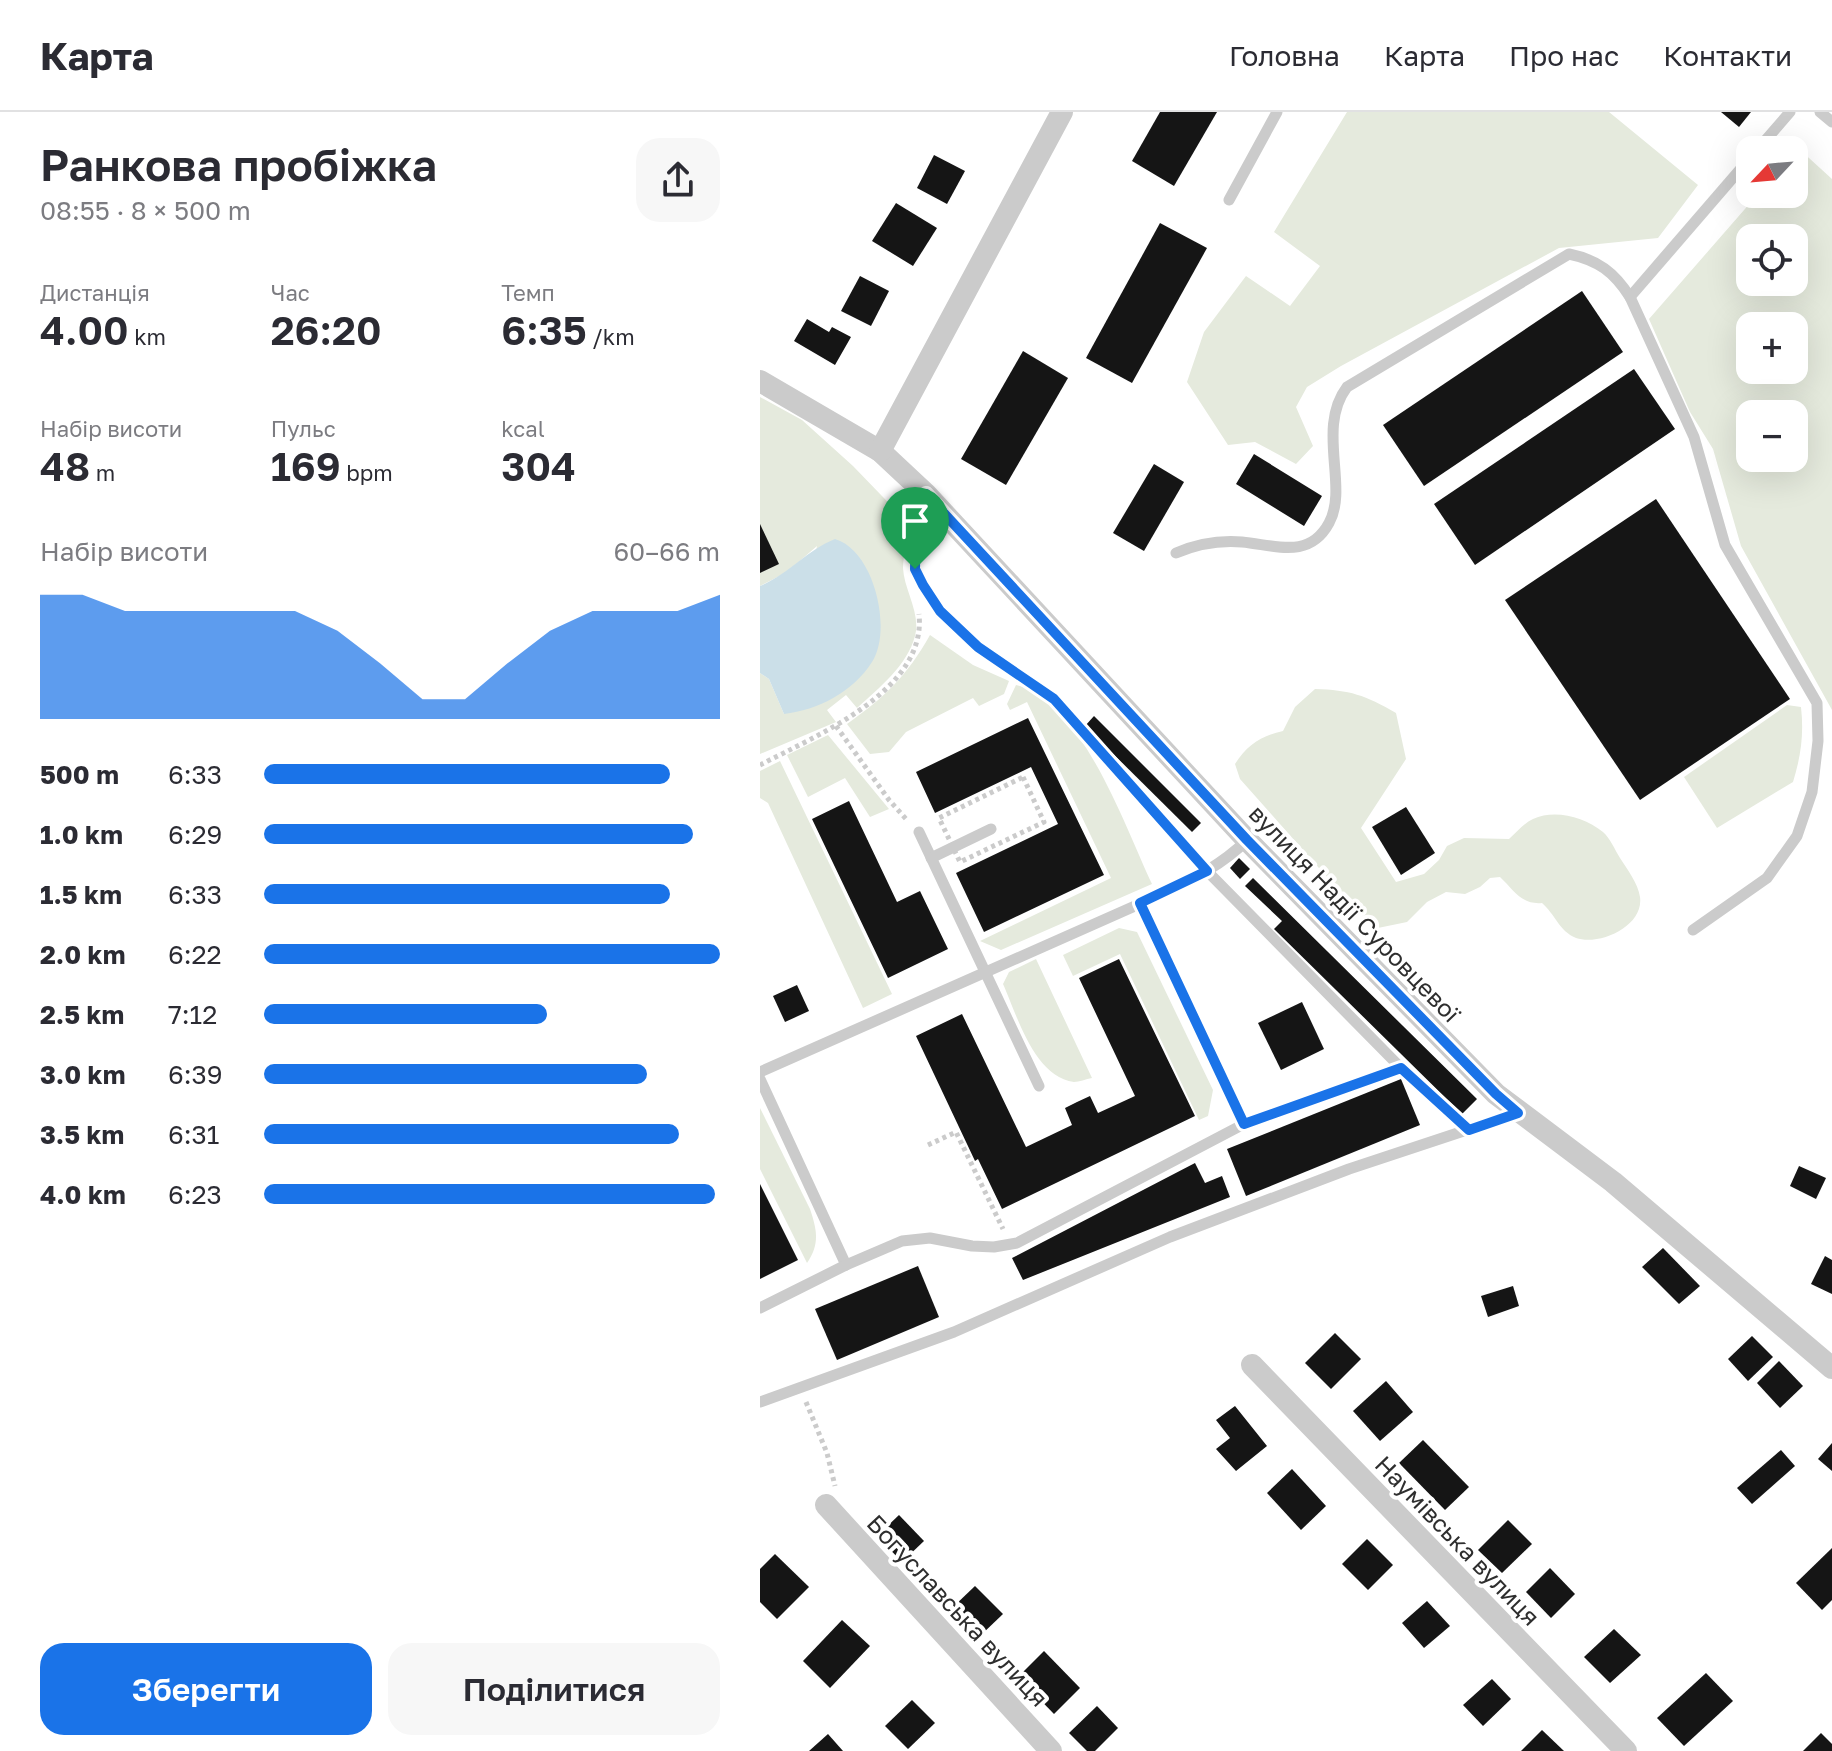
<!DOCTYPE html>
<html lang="uk">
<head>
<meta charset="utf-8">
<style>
	:root { --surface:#fff; --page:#f7f7f7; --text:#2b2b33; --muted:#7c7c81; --line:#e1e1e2; --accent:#1a73e8 }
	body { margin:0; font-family:"Golos Text",sans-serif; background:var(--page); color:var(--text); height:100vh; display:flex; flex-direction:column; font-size:30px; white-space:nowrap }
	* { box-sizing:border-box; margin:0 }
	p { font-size:26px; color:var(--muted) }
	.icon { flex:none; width:44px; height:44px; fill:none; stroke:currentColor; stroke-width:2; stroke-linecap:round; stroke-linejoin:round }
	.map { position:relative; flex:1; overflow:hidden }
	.side { display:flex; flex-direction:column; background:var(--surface); width:760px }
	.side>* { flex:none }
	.needle { width:52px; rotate:244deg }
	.controls { position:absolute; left:976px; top:24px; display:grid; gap:16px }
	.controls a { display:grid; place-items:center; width:72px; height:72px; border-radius:16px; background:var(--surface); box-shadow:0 8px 32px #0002; font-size:40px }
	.pin { position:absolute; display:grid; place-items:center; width:68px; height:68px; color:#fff; margin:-82px -34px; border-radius:50% 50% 50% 0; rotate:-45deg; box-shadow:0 0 8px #0007 }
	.pin .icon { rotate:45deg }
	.round { display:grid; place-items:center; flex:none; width:84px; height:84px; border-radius:24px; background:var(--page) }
	.overview { display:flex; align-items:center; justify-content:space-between; height:136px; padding:0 40px }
	h1 { font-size:44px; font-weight:600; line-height:60px }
	.figures { display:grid; grid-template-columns:repeat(3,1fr); gap:12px; height:136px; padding:8px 40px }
	.figures div { display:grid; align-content:center }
	.figures b { font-size:40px; font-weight:600 }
	.figures small { font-size:22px; font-weight:400 }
	.figures p { font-size:22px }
	.chart { height:224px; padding:16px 40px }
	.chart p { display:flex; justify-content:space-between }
	.chart svg { width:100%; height:144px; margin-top:8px; fill:var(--accent); opacity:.7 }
	.button { display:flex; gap:16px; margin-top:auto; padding:16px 40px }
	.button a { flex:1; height:92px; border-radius:24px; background:var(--accent); color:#fff; font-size:32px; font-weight:600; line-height:92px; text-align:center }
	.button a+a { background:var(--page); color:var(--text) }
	ul { padding:0 40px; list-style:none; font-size:26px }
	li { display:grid; grid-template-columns:128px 96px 1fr; align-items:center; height:60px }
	li i { height:20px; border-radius:10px; background:var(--accent) }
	header { display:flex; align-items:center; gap:48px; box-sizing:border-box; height:112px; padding:0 40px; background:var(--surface); border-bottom:2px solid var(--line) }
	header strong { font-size:38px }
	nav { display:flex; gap:44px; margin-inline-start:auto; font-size:28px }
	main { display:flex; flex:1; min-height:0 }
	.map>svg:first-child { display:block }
	.green { fill:#e5eadd; fill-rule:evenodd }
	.water { fill:#cbdfe8 }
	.building { fill:#151515 }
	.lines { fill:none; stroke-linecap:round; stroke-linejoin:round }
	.path { stroke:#cbcbcb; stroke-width:5; stroke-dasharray:4 4; stroke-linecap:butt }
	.service { stroke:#cbcbcb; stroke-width:11 }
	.minor { stroke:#cbcbcb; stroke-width:22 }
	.route-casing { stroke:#fff; stroke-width:16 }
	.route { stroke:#1a73e8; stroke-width:10 }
	.labels { text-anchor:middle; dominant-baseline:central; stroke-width:8; stroke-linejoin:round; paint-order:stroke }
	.street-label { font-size:24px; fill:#2e2e2e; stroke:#fff }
</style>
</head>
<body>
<header>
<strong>Карта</strong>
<nav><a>Головна</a><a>Карта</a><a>Про нас</a><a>Контакти</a></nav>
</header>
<main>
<section class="side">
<div class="overview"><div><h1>Ранкова пробіжка</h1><p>08:55 · 8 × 500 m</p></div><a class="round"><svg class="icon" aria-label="share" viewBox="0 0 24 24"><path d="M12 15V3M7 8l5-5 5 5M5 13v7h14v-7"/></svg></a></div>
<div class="figures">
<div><p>Дистанція</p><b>4.00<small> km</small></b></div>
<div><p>Час</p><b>26:20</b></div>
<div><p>Темп</p><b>6:35<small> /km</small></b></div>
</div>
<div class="figures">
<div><p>Набір висоти</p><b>48<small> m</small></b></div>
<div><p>Пульс</p><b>169<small> bpm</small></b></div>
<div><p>kcal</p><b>304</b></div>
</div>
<div class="chart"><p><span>Набір висоти</span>60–66 m</p>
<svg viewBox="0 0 160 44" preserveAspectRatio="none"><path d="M0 44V6L10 6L20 11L30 11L40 11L50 11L60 11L70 17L80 27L90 38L100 38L110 27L120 17L130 11L140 11L150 11L160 6V44z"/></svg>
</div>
<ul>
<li><b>500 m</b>6:33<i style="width:89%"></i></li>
<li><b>1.0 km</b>6:29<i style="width:94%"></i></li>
<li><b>1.5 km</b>6:33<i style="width:89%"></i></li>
<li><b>2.0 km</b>6:22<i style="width:100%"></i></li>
<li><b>2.5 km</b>7:12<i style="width:62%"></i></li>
<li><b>3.0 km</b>6:39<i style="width:84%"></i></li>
<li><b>3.5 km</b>6:31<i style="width:91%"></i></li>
<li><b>4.0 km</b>6:23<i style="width:99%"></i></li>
</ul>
<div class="button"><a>Зберегти</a><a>Поділитися</a></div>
</section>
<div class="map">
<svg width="1072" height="1639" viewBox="0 0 1072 1639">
	<rect width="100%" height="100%" fill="#fff"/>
	<g class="green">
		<path d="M587 0H849L938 73 898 126 799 136 581 254 547 275 536 295 553 334 536 352 495 330 468 333 427 270 444 220 486 164 530 194 560 154 514 120Z"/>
		<path d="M1038 36 1072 67V598L981 434 953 337 930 300 889 207 998 82H1034V40ZM990 126H1034V170H990ZM990 214H1034V258H990ZM990 302H1034V346H990Z"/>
		<path d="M0 285 42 308 93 354 150 413C148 427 143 443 143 456 144 478 161 501 155 524 147 554 119 576 97 596L86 583 67 598 76 610 0 642V561L9 567 24 602 57 434 27 460 0 474Z"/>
		<path d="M170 523 213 553 249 569 244 582 219 594 213 586 146 620 129 640 110 642 87 612C125 585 147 564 170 523Z"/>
		<path d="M256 573C320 585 366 717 392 772L241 838 220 829 351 766 267 590 250 598 247 592Z"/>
		<path d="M555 577C590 578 605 583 636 601L646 647 601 716 636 770 664 762 679 748 687 734 704 726 749 727C756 721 764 711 773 707 795 697 824 705 843 720 850 726 855 738 860 746 867 757 878 771 880 785 884 814 840 834 816 826 799 819 795 802 782 791 761 793 754 778 740 765L730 766 720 775 705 782 686 780 667 790 647 810 613 817 480 667 475 652C487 633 501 624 523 619L535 595Z"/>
		<path d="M1027 593 1041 595C1044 622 1041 644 1033 670L957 716 924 665Z"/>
		<path d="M68 623 129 697 110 705 85 666 48 685 27 643Z"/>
		<path d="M20 649 132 882 103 896 8 691 0 686V659Z"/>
		<path d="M359 816 377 820 453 978 448 1004 439 1008 360 842 313 864 303 843Z"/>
		<path d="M276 847 332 966C326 967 319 970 314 970 274 965 257 903 243 872L249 860Z"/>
		<path d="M0 996 50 1097C57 1118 60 1132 47 1151L0 1057Z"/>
	</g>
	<path class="water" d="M75 427C114 438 133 518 112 550 93 580 58 598 24 602L9 567 0 561V474C29 462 47 438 75 427Z"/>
	<g class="building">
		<path d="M400 0H457L414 74 372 49Z"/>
		<path d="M961 0H991L979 15Z"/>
		<path d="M174 43 205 59 187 92 157 76Z"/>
		<path d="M136 91 177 116 153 154 112 129Z"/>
		<path d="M400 111 447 136 372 271 326 246Z"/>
		<path d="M100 164 129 179 111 214 81 199Z"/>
		<path d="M822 179 863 240 664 374 623 313Z"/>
		<path d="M47 207 69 220 72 215 91 225 75 253 34 229Z"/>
		<path d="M263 239 308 266 246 373 201 347Z"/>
		<path d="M874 257 915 317 715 453 674 392Z"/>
		<path d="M494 342 562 384 544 414 476 372Z"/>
		<path d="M394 352 424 370 384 439 353 421Z"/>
		<path d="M896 387 1030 587 880 688 745 488Z"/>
		<path d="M0 412 19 452 0 461Z"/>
		<path d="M334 604 441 711 432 720 325 614Z"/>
		<path d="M268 606 344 763 224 820 196 761 298 712 271 655 175 701 156 660Z"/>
		<path d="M89 689 137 790 160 779 188 837 128 866 52 707Z"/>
		<path d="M646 695 675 741 641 763 612 715Z"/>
		<path d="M479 746 490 757 480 767 470 756Z"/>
		<path d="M493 766 717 987 702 1002 514 817 522 809 485 774Z"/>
		<path d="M359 847 435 1004 242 1097 218 1047 215 1049 156 924 202 902 266 1035 312 1013 305 996 317 990 330 984 338 1001 375 984 319 866Z"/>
		<path d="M37 873 49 899 25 910 13 884Z"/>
		<path d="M542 890 564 937 521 958 498 911Z"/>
		<path d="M641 967 660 1013 486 1084 467 1037Z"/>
		<path d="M435 1051 445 1071 462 1064 470 1085 263 1168 252 1146Z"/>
		<path d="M1039 1054 1066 1066 1056 1087 1030 1074Z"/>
		<path d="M0 1072 38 1148 0 1167Z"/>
		<path d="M903 1136 940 1174 919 1192 882 1155Z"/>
		<path d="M1065 1144 1072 1148V1182L1051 1172Z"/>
		<path d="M158 1154 179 1205 77 1248 55 1197Z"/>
		<path d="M753 1174 759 1194 728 1205 721 1184Z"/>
		<path d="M575 1221 601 1247 571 1277 545 1251Z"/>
		<path d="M992 1224 1013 1245 988 1269 968 1247Z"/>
		<path d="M1019 1249 1043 1274 1020 1296 997 1271Z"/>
		<path d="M626 1269 653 1300 620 1329 593 1299Z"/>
		<path d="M475 1294 507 1334 476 1359 456 1337 470 1326 456 1308Z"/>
		<path d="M663 1328 709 1375 685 1398 639 1351Z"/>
		<path d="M1072 1331V1359L1058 1347Z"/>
		<path d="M1021 1338 1035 1354 992 1392 977 1376Z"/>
		<path d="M532 1357 566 1394 541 1418 507 1381Z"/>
		<path d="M139 1403 164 1429 142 1450 117 1424Z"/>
		<path d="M748 1408 772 1432 742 1461 718 1438Z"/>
		<path d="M607 1427 633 1453 608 1478 582 1452Z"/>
		<path d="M1072 1436V1488L1062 1498 1036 1471Z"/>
		<path d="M15 1442 49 1475 17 1507 0 1490V1457Z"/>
		<path d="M790 1456 815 1482 791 1506 766 1480Z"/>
		<path d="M215 1474 243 1502 220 1524 192 1496Z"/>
		<path d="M667 1489 690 1514 664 1536 642 1511Z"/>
		<path d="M82 1508 110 1534 70 1576 43 1549Z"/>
		<path d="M854 1517 881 1543 850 1571 824 1545Z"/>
		<path d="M284 1539 320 1576 294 1602 258 1565Z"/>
		<path d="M946 1561 973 1589 924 1634 897 1606Z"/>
		<path d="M732 1567 751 1587 723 1614 703 1593Z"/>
		<path d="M152 1588 175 1611 148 1637 125 1614Z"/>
		<path d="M337 1594 358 1616 335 1639H327L309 1621Z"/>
		<path d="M782 1618 804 1639H761Z"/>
		<path d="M1061 1621 1072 1632V1639H1043Z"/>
		<path d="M68 1622 83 1639H49Z"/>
	</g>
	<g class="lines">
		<g class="path">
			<path d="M156 440 159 406"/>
			<path d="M76 614 129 688 147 708"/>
			<path d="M0 653C57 623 167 579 159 502"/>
			<path d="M263 665 284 710 200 750 179 706Z"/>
			<path d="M168 1033 196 1020 243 1117"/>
			<path d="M46 1290 67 1341 75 1374"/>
		</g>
		<g class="service">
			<path d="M1060 0 1072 10"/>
			<path d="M997 38 1030 0"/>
			<path d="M469 88 517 0"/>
			<path d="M870 185 990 46"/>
			<path d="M416 441C437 432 458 428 482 430 515 433 549 448 569 411 589 375 556 316 587 275L809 142C838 148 854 160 870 185L934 325 965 433 1057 591 1058 629 1052 680 1037 724 1007 766 933 818"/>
			<path d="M155 457 180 499 218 535 294 587 447 759 641 956 709 1018"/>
			<path d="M159 720 279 974"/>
			<path d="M171 746 231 717"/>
			<path d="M380 791 484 1012"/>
			<path d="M0 960 402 782C433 767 462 753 487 728"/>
			<path d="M0 967 86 1153"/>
			<path d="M0 1196 86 1153 142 1129 170 1126 212 1134 234 1135 257 1131 484 1012 641 956"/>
			<path d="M0 1290 194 1220 410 1125 589 1057 758 1001"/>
		</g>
		<g class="minor">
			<path d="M0 269 120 339 166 382 487 728 736 982 853 1070 1072 1256"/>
			<path d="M120 339 302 0"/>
			<path d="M492 1253 866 1639"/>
			<path d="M66 1393 291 1639"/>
		</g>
	</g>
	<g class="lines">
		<defs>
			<path id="route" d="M166 382 487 728 736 982 758 1001 709 1018 641 956 484 1012 380 791 447 759 294 587 218 535 180 499 163 473 155 457 156 417Z"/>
		</defs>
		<use href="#route" class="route-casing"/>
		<use href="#route" class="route"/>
	</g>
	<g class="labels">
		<g class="street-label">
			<text transform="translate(595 801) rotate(46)">вулиця Надії Суровцевої</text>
			<text transform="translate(698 1428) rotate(46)">Наумівська вулиця</text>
			<text transform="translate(198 1498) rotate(47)">Богуславська вулиця</text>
		</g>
	</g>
</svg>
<div class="controls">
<a><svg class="needle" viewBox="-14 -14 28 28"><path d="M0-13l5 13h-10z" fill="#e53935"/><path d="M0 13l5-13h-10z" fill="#7c7c81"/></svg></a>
<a><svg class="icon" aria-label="locate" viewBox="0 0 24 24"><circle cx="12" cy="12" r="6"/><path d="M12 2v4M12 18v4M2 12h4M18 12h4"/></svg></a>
<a>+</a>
<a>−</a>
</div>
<div class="pin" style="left:155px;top:457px;background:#1e9e55"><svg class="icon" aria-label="arrive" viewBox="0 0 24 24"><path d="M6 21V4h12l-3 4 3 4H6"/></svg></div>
</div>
</main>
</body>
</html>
